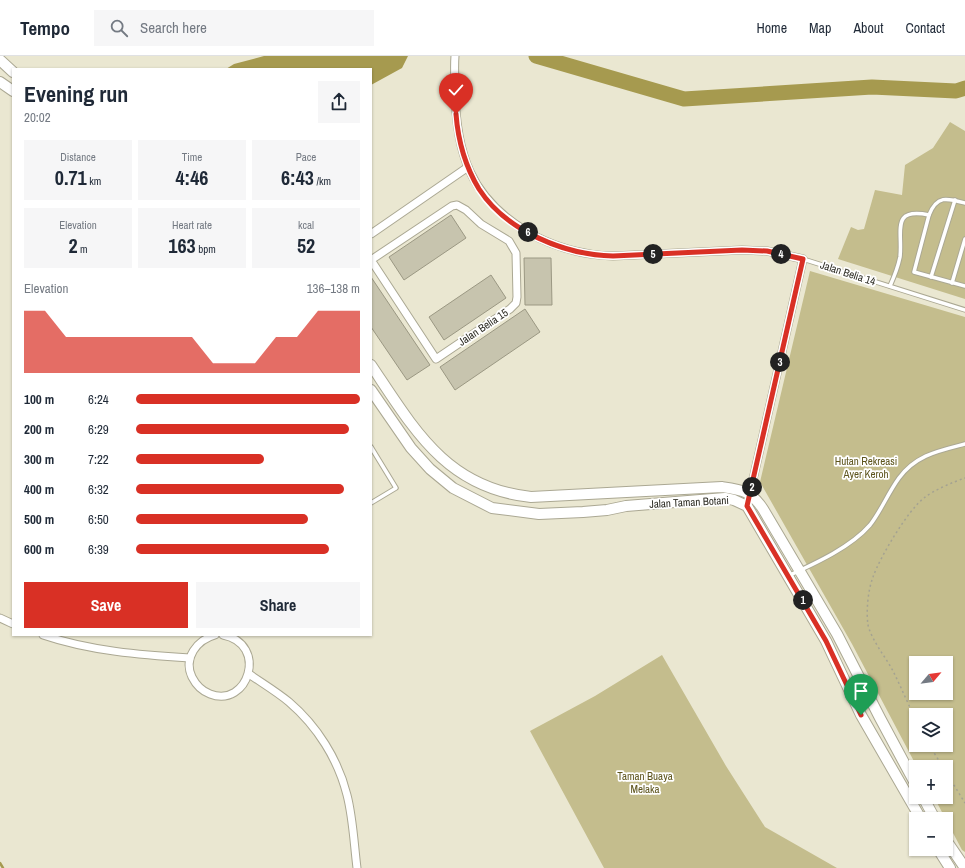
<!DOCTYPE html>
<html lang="en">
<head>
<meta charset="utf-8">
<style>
	:root { --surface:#fff; --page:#f6f6f7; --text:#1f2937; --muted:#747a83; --line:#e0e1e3; --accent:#d93025 }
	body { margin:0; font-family:"Archivo Narrow",sans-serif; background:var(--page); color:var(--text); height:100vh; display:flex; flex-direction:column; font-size:15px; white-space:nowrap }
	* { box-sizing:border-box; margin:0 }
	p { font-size:13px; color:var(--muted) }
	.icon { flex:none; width:22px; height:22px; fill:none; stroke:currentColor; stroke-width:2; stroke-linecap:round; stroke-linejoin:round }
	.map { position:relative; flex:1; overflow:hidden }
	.panel { position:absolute; left:12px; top:12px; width:360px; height:568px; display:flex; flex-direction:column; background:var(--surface); border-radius:0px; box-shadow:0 1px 3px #0004 }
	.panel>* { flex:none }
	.needle { width:26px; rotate:61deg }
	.buttons { position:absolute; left:909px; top:600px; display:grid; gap:8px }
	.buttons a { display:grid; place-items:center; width:44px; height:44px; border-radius:0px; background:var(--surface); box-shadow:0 1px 3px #0004; font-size:20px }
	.pin { position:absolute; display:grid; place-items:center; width:34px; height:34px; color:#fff; margin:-41px -17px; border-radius:50% 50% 50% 0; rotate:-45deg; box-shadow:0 0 4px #0007 }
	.pin .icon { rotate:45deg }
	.km { position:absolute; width:20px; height:20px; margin:-10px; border-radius:50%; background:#222; color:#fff; font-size:11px; line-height:20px; text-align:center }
	.round { display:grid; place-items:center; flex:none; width:42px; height:42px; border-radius:0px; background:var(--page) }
	.headline { display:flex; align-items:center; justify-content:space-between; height:68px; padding:0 12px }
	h1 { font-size:22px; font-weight:700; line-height:30px }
	.stats { display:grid; grid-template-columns:repeat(3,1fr); gap:6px; height:68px; padding:4px 12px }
	.stats div { display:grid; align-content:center; border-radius:0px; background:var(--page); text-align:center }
	.stats b { font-size:20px; font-weight:700 }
	.stats small { font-size:11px; font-weight:400 }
	.stats p { font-size:11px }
	.chart { height:112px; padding:8px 12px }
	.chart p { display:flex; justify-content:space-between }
	.chart svg { width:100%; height:72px; margin-top:4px; fill:var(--accent); opacity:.7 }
	.primary-button { display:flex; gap:8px; margin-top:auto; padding:8px 12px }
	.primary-button a { flex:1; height:46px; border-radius:0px; background:var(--accent); color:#fff; font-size:16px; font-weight:700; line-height:46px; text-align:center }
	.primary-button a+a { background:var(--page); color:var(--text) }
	ul { padding:0 12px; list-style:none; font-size:13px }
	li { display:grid; grid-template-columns:64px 48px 1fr; align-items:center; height:30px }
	li i { height:10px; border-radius:5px; background:var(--accent) }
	header { display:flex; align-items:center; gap:24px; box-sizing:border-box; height:56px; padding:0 20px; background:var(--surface); border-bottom:1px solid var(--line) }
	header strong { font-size:19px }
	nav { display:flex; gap:22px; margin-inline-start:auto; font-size:14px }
	.search { width:280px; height:36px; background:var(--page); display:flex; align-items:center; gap:10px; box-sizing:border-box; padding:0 14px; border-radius:0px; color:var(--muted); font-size:15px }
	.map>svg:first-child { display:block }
	.green { fill:#c4bd8d; fill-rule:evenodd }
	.water { fill:#a69a4f }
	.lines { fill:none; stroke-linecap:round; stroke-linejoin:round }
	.stream { stroke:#a69a4f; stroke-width:2.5 }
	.river { stroke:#a69a4f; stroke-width:15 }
	.building { fill:#c7c4ae; stroke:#9b9883 }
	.lane-casing { stroke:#aba893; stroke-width:5.5 }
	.street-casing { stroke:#aba893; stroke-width:9 }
	.secondary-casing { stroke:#aba893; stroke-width:12 }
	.path { stroke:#a4a291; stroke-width:1.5; stroke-dasharray:2 3; stroke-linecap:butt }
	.lane { stroke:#fff; stroke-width:3.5 }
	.street { stroke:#fff; stroke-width:7 }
	.secondary { stroke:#fff; stroke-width:10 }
	.route-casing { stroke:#fff; stroke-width:8 }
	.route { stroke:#d93025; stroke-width:5 }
	.labels { text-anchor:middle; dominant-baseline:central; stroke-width:3.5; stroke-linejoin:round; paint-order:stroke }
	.street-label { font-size:11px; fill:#2d2c24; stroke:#fff }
	.park-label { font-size:11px; fill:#5d541c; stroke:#fff }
</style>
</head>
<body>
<header>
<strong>Tempo</strong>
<div class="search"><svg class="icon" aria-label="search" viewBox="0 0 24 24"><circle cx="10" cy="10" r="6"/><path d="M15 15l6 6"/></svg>Search here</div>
<nav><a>Home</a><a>Map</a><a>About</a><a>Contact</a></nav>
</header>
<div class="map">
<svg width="965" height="812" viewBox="0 0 965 812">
	<rect width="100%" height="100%" fill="#eae7d1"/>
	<g class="green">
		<path d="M950 66 965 75V243L838 203 851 171 858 174 864 173 875 134 902 139 905 109 933 92Z"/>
		<path d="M810 215 965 261V796L962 794 934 741H946V711H917L852 588 760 426ZM916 607H946V637H916ZM916 659H946V689H916Z"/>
		<path d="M662 599 726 710 765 771 837 812H604L530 675 595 640Z"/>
	</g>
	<path class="water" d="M264 0H408L402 12 371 29V13H226L234 8Z"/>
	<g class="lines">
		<path class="stream" d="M0 807 3 812"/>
		<path class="river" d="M536 0 684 43 872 31 956 35 965 32"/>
	</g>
	<g class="building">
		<path d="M451 159 466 182 404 224 389 201Z"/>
		<path d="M524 202H551L552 249H525Z"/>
		<path d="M491 219 506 242 444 284 429 261Z"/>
		<path d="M371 221 430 309 407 324 371 271Z"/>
		<path d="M525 253 540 276 455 334 440 311Z"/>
	</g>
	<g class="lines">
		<defs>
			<g id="lane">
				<path d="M965 147C947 142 937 139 929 159L914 216 965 230"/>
				<path d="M803 203 965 254"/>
				<path d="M931 221 955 144"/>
				<path d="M952 227 965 183"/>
				<path d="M890 230C894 221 898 211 900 201 903 176 890 151 929 159"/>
				<path d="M371 391 396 432 371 447"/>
				<path d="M790 519C816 507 851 491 870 469 881 455 888 437 899 422 916 399 938 395 965 388"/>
			</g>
			<g id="street">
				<path d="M455 0C454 11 455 22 455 34 456 97 470 141 526 175 553 191 582 199 613 200L742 194 767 195 803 203 747 450"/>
				<path d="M371 178 468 111"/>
				<path d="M371 203V204L436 303 510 253 516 247 517 241 516 197 509 185 481 168 466 154 457 149 452 150 371 204"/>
				<path d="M0 562 13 568"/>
				<path d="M43 579C90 595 141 599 190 602"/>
				<path d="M215 579C197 584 183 602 192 621 196 629 202 635 210 638 248 653 269 588 223 579"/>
				<path d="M249 618C262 627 277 636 289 646 317 670 338 703 347 739 353 762 354 788 357 812"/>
			</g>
			<g id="secondary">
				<path d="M0 4 13 16"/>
				<path d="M0 26 13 35"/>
				<path d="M371 309C414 373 446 432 531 441L722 431C743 434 751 435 763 453L837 578 880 662 916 729"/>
				<path d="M371 334 411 392 430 413 453 432 492 452 539 458 583 456 607 454 626 450 725 442 734 444 747 450 826 585 861 659 921 763"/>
				<path d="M923 741 935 763"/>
				<path d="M946 784 965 812"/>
				<path d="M938 793 950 812"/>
			</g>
		</defs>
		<use href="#lane" class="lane-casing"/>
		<use href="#street" class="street-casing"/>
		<use href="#secondary" class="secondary-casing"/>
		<g class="path">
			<path d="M916 664C908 648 901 631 893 615 885 600 872 585 868 569 866 555 868 534 873 521 880 501 908 454 924 442 934 434 953 426 965 422"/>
			<path d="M929 689 943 711"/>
			<path d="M946 716 965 747"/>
		</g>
		<use href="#lane" class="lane"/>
		<use href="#street" class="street"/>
		<use href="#secondary" class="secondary"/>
	</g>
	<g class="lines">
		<defs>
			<path id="route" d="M456 58C458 84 465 110 479 133 506 175 565 199 613 200L742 194 767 195 803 203 747 450 826 585 861 659"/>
		</defs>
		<use href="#route" class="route-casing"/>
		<use href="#route" class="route"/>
	</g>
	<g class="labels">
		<g class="street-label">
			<text transform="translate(848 217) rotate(18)">Jalan Belia 14</text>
			<text transform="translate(483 271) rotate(-34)">Jalan Belia 15</text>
			<text transform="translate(689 446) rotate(-3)">Jalan Taman Botani</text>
		</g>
		<g class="park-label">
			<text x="866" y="405">Hutan Rekreasi<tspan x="866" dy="13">Ayer Keroh</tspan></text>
			<text x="645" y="720">Taman Buaya<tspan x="645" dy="13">Melaka</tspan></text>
		</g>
	</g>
</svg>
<div class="buttons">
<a><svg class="needle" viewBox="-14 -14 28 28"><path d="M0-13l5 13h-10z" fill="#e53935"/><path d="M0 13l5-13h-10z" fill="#747a83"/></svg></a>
<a><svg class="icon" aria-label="layers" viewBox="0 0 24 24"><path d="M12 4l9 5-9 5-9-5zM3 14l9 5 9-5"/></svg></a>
<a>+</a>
<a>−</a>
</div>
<div class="pin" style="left:861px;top:659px;background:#1e9e55"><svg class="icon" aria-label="arrive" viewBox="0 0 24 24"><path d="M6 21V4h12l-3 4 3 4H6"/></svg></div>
<div class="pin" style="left:456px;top:58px;background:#d93025"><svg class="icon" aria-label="check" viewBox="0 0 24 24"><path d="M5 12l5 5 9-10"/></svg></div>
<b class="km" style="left:803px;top:544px">1</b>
<b class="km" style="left:752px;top:431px">2</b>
<b class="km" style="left:780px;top:306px">3</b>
<b class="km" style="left:781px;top:198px">4</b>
<b class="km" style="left:653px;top:198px">5</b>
<b class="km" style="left:528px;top:176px">6</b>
<section class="panel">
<div class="headline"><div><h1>Evening run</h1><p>20:02</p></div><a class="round"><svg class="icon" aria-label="share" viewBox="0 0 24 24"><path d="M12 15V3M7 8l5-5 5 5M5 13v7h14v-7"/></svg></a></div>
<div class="stats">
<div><p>Distance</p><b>0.71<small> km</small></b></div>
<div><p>Time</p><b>4:46</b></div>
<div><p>Pace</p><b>6:43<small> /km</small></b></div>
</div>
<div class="stats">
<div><p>Elevation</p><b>2<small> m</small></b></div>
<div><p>Heart rate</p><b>163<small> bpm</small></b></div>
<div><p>kcal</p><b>52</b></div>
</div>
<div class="chart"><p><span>Elevation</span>136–138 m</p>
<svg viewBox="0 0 160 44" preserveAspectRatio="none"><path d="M0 44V6L10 6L20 22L30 22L40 22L50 22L60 22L70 22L80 22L90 38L100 38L110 38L120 22L130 22L140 6L150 6L160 6V44z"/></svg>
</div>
<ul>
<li><b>100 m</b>6:24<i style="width:100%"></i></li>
<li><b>200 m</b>6:29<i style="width:95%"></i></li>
<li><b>300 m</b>7:22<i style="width:57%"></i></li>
<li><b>400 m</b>6:32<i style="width:93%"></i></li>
<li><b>500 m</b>6:50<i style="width:77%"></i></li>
<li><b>600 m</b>6:39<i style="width:86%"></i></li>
</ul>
<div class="primary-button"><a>Save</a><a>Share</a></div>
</section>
</div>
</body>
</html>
